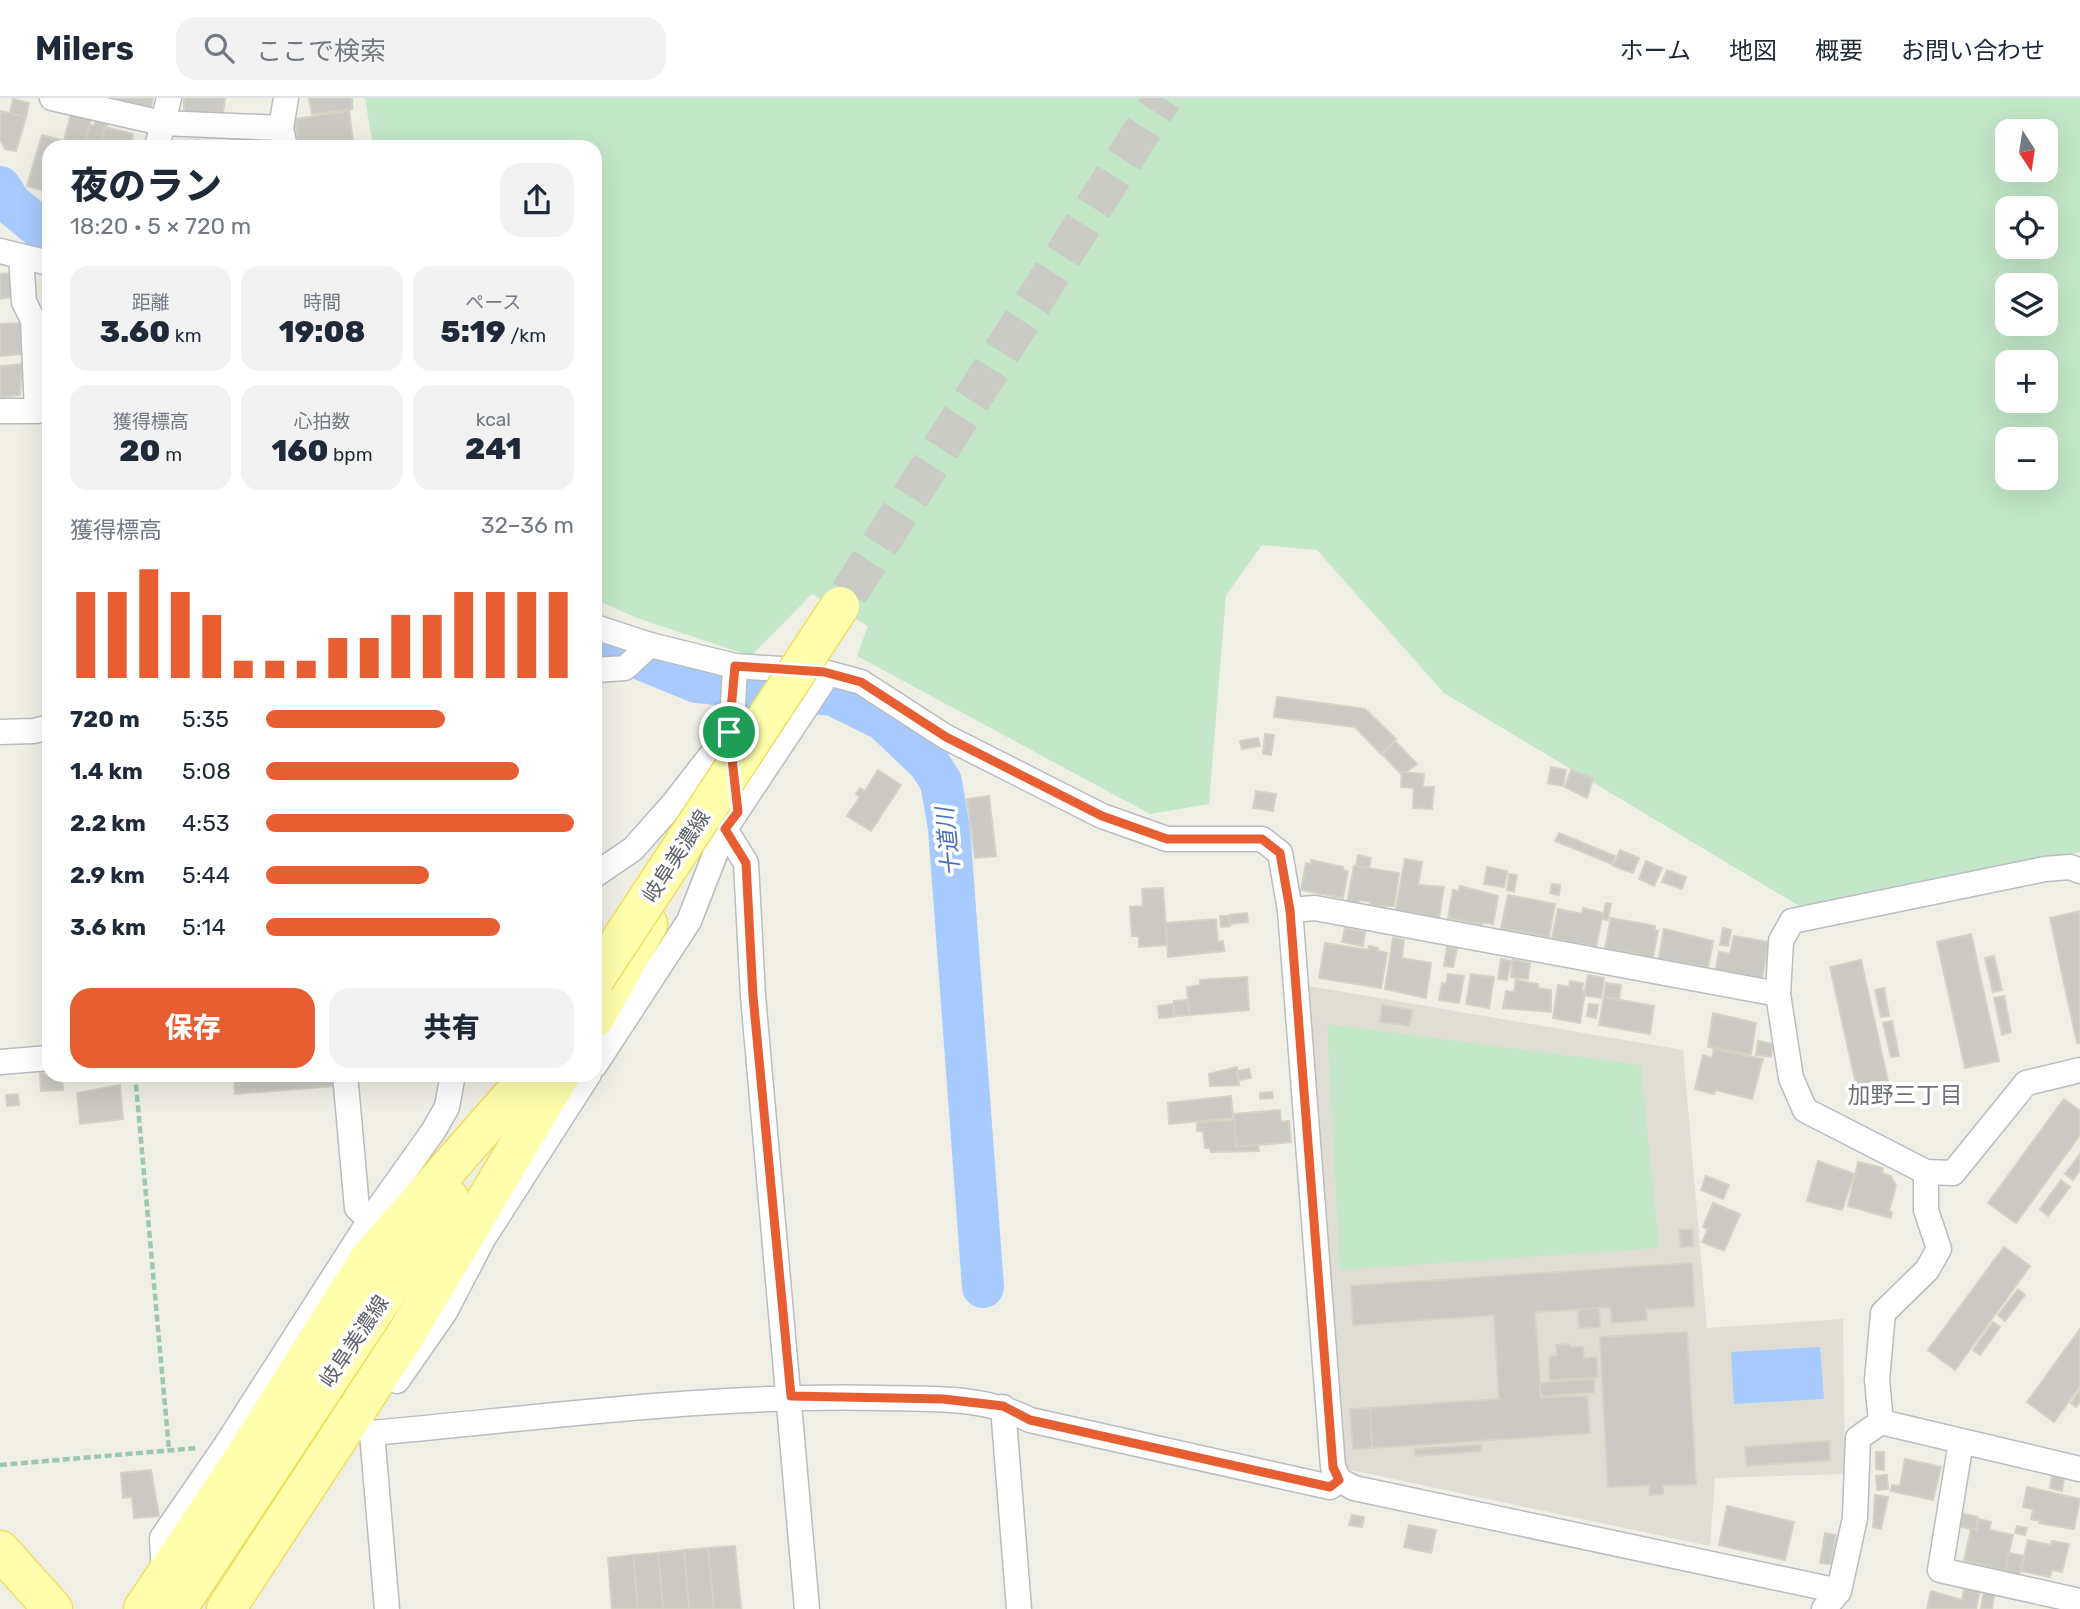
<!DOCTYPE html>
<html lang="ja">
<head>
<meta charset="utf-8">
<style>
	:root { --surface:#fff; --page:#f2f2f3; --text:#1f2937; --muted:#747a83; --line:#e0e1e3; --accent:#e85e33 }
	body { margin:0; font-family:Rubik,"Noto Sans JP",sans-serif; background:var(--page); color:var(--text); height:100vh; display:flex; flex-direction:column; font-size:26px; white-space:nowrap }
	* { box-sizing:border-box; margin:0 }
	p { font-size:23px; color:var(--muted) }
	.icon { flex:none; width:38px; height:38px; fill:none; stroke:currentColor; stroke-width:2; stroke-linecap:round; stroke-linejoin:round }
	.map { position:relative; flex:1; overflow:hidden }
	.details { position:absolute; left:42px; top:42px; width:560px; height:942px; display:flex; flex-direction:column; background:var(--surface); border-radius:21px; box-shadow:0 7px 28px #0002 }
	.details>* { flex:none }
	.needle { width:46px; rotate:168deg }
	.controls { position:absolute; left:1995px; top:21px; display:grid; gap:14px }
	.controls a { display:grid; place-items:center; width:63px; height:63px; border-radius:14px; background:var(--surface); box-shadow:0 7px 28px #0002; font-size:35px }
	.pin { position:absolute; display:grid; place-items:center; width:60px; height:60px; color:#fff; margin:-30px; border:4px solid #fff; border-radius:50%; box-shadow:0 2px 7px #0007 }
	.round { display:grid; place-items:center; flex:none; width:74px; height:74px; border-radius:21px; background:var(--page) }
	.head { display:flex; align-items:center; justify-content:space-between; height:119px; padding:0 28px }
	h1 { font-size:38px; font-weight:800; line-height:52px }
	.stats { display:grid; grid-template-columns:repeat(3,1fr); gap:10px; height:119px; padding:7px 28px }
	.stats div { display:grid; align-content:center; border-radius:18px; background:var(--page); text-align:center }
	.stats b { font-size:30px; font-weight:800 }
	.stats small { font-size:19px; font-weight:400 }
	.stats p { font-size:19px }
	.chart { height:196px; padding:14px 28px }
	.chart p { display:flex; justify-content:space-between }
	.chart svg { width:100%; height:126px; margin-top:7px; stroke:var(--accent); stroke-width:6 }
	.action { display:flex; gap:14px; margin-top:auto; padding:14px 28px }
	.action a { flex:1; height:80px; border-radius:21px; background:var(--accent); color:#fff; font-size:28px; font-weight:800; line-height:80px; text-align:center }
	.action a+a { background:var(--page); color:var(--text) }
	ul { padding:0 28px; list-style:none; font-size:23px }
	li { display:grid; grid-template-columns:112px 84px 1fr; align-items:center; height:52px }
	li i { height:18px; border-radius:9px; background:var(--accent) }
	header { display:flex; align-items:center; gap:42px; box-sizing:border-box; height:98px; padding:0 35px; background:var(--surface); border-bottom:2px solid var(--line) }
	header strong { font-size:33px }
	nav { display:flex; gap:38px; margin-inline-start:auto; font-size:24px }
	.search { width:490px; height:63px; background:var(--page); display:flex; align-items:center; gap:18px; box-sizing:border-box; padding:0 24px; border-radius:21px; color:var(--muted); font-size:26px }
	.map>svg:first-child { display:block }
	.education { fill:#e0ded4 }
	.green { fill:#c3e7c8; fill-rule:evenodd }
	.water { fill:#a7cbfe }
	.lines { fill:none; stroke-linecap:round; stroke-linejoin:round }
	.river { stroke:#a7cbfe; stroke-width:42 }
	.building { fill:#cac9c3; stroke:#d4d2c4; stroke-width:2 }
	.primary-tunnel { stroke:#cbcbc6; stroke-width:38; stroke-dasharray:38 19; stroke-linecap:butt }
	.minor-casing { stroke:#babcc1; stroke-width:27 }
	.primary-casing { stroke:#f1df5e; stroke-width:41 }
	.path { stroke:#9cc8af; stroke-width:4.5; stroke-dasharray:7 3.5; stroke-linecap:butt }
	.minor { stroke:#fff; stroke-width:24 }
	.primary { stroke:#fefeac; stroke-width:38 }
	.primary-bridge-casing { stroke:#f1df5e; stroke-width:41; stroke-linecap:butt }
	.primary-bridge { stroke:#fefeac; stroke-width:38 }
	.route-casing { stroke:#fff; stroke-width:14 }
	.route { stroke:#e85e33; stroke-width:9 }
	.labels { text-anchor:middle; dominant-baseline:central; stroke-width:7; stroke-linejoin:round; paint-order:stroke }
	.street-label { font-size:21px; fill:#5d6066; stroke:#fff }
	.water-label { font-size:23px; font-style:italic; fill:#4871c3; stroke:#fff }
	.neighbourhood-label { font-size:23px; fill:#6e7278; stroke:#fff }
</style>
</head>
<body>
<header>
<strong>Milers</strong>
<div class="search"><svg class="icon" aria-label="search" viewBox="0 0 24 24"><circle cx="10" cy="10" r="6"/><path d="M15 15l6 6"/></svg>ここで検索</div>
<nav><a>ホーム</a><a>地図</a><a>概要</a><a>お問い合わせ</a></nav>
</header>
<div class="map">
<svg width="2080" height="1511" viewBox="0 0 2080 1511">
	<rect width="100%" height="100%" fill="#f0efe6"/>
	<path class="education" d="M1309 888 1683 952 1707 1230 1843 1221 1845 1376 1715 1380 1710 1448 1341 1370Z"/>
	<g class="green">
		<path d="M365 0H2080V754L1806 812 1444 595 1317 452 1262 447 1226 497 1209 706 1150 716 857 558 868 528 812 496 751 558 634 519 595 501V49H373ZM2007 33H2046V72H2007ZM2007 110H2046V149H2007ZM2007 187H2046V226H2007ZM2007 264H2046V303H2007ZM2007 341H2046V380H2007Z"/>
		<path d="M1327 926 1641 967 1659 1150 1340 1172Z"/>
	</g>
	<path class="water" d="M1820 1249 1824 1301 1734 1306 1731 1254Z"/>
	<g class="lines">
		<g class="river">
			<path d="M0 89 10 105 49 137"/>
			<path d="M595 547 621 553 697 584 833 597 884 622 929 665 941 684 949 730 983 1189"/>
		</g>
	</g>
	<g class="building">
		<path d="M102 0H153L151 9Z"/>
		<path d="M184 0H225L223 15 184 14Z"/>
		<path d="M309 0H352V11L312 16Z"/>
		<path d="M13 1 29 5 26 19 10 15Z"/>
		<path d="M0 13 26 19 16 53 5 51 0 41Z"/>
		<path d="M349 13 354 49H299L295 21Z"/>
		<path d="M71 16 91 21 84 49H71L72 45 64 42Z"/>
		<path d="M96 21 108 24 100 49H84L90 27 94 28Z"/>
		<path d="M105 29 133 36 130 49H100Z"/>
		<path d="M42 37 72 45 71 49H49V94L27 88Z"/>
		<path d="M231 39 274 45 273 49H229Z"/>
		<path d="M196 42 219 46V49H171L172 46 181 48 182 43 195 45Z"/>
		<path d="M10 175 12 199 0 201V176Z"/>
		<path d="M21 225V256L0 258V226Z"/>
		<path d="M22 266 20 297 0 299V268Z"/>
		<path d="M1277 599 1365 611 1396 641 1381 656 1355 629 1274 619Z"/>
		<path d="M1265 636 1274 637 1271 657 1263 656Z"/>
		<path d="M1258 640 1260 648 1242 651 1240 643Z"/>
		<path d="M1395 643 1417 666 1402 677 1382 656Z"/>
		<path d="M1551 669 1566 672 1563 688 1548 685Z"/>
		<path d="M878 672 901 687 871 733 847 718 860 699 856 696 860 690 865 693Z"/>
		<path d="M1571 672 1593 680 1587 700 1565 689Z"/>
		<path d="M1402 674 1424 676 1423 689H1434L1432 711 1413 710 1414 690 1401 689Z"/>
		<path d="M1256 693 1276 696 1273 713 1253 710Z"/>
		<path d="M989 698 996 758 975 760 967 701Z"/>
		<path d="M1559 735 1615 758 1612 766 1555 743Z"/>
		<path d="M1620 752 1639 760 1633 775 1613 768Z"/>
		<path d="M1358 757 1371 760 1369 770 1356 768Z"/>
		<path d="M1405 761 1422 764 1418 787 1444 789 1439 820 1409 814 1408 818 1395 816Z"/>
		<path d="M1311 762 1343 769V772L1348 773 1343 800 1301 792 1306 765 1311 766Z"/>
		<path d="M1646 763 1662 770 1654 788 1639 781Z"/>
		<path d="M1354 768 1399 775 1394 808H1371V804L1359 802 1358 807 1347 805Z"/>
		<path d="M1487 769 1507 773 1504 789 1484 786Z"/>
		<path d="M1667 772 1686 779 1682 791 1662 784Z"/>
		<path d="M1509 776 1517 777 1514 794 1507 792Z"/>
		<path d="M1552 786 1560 787 1559 797 1550 795Z"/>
		<path d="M1460 788 1498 798 1493 826 1483 824 1482 827 1448 820 1453 792 1459 793Z"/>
		<path d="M1163 790 1167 847 1139 849V838H1132L1130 809 1143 808 1142 791Z"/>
		<path d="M1508 797 1555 806 1549 839 1501 830Z"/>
		<path d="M1606 805 1611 806 1608 822 1602 821Z"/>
		<path d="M1583 810 1603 815 1596 849 1552 840 1558 811 1582 816Z"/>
		<path d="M2080 813V945H2077L2050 820Z"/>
		<path d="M1247 815 1248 824 1230 826V817Z"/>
		<path d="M1220 818H1229L1230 828 1221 829Z"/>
		<path d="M1611 820 1655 828V832L1658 833 1653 859 1605 850Z"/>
		<path d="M1216 821 1218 844 1223 843 1224 853 1168 859 1166 825Z"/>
		<path d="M1345 830 1365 834 1363 848 1342 844Z"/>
		<path d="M1723 830 1731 832 1728 848 1720 847Z"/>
		<path d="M1664 831 1713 843 1708 869 1673 863V868L1658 865Z"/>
		<path d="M1971 836 1999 963 1965 970 1937 844Z"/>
		<path d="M1734 838 1769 844 1762 880 1715 874 1719 854 1730 856Z"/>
		<path d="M1393 840 1404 842 1402 860 1431 865 1426 900 1385 891Z"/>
		<path d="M1325 845 1368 852 1369 848 1378 850V853L1387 855 1381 890 1319 880Z"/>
		<path d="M1447 849 1457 851 1453 869 1444 868Z"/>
		<path d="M1994 858 2002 892 1993 894 1985 860Z"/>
		<path d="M1501 861 1511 863 1507 882 1498 881Z"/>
		<path d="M1513 862 1530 865 1528 881 1511 879Z"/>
		<path d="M1861 862 1889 988 1858 995 1830 869Z"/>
		<path d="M1448 876 1464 878 1459 905 1439 902 1442 885 1446 886Z"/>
		<path d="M1471 876 1494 879 1489 910 1466 906Z"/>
		<path d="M1588 877 1604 880 1601 900 1584 897Z"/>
		<path d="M1247 879 1249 912 1189 917 1187 889 1200 887V882Z"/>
		<path d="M1516 882 1538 886V890L1551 892V914L1503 910 1506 893 1514 894Z"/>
		<path d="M1570 883 1583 885 1582 893H1585L1580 925 1553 920 1558 887 1569 889Z"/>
		<path d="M1606 885 1621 887 1619 902 1604 899Z"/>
		<path d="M1884 890 1889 918 1881 919 1875 892Z"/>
		<path d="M2004 898 2011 934 2002 937 1994 900Z"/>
		<path d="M1604 899 1654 908 1650 936 1599 927Z"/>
		<path d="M1187 902 1189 917 1175 918 1174 903Z"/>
		<path d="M1173 906 1174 919 1159 920 1158 908Z"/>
		<path d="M1589 906 1598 907 1596 920 1587 918Z"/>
		<path d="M1382 907 1412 912 1409 928 1380 924Z"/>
		<path d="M1713 915 1756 925 1751 956 1708 949Z"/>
		<path d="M1892 923 1899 958 1891 959 1883 925Z"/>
		<path d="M1758 943 1773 946 1771 959 1756 957Z"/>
		<path d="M1714 951 1763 961 1752 1001 1716 992 1714 996 1695 991 1703 957 1712 960Z"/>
		<path d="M1237 969 1239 987 1210 988 1209 976Z"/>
		<path d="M1249 971 1251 980 1239 982 1237 973Z"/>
		<path d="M40 975 62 976 63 992 41 993Z"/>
		<path d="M234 976H333L334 988 235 996Z"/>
		<path d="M120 987 123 1021 80 1026 77 995Z"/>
		<path d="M1272 994 1273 1000 1260 1001V995Z"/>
		<path d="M18 996 19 1007 7 1008 6 997Z"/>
		<path d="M1231 998 1233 1020 1169 1026 1168 1005Z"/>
		<path d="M2064 1001 2080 1013V1037L2016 1125 1988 1105Z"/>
		<path d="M1280 1012 1281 1024 1289 1023 1291 1044 1236 1049 1234 1016Z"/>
		<path d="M1234 1022 1236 1049 1258 1047 1259 1053 1211 1054 1210 1050H1205L1203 1033H1197V1025Z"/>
		<path d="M2080 1056V1072L2073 1082 2065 1076Z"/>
		<path d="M1818 1063 1854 1076 1842 1112 1807 1103Z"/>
		<path d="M1858 1064 1883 1070 1882 1075 1891 1078 1896 1088 1889 1113 1892 1114 1891 1120 1848 1108Z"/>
		<path d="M1706 1078 1729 1087 1723 1101 1701 1092Z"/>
		<path d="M2061 1082 2070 1089 2048 1118 2040 1111Z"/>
		<path d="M1713 1105 1740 1116 1724 1153 1702 1144 1708 1131 1703 1129Z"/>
		<path d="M1692 1131 1693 1148 1681 1149 1679 1132Z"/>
		<path d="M2004 1149 2030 1168 1955 1272 1928 1252Z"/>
		<path d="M1692 1165 1694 1208 1646 1211 1647 1222 1612 1225 1611 1209 1535 1214 1541 1300 1587 1298 1590 1335 1372 1350 1370 1310 1499 1301 1494 1217 1353 1227 1351 1188Z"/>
		<path d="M2018 1191 2025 1197 2005 1223 1998 1217Z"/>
		<path d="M1599 1210 1600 1229 1579 1230 1578 1212Z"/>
		<path d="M1993 1224 2000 1229 1980 1257 1973 1252Z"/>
		<path d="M2080 1231V1288L2054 1324 2027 1304Z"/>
		<path d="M1687 1234 1696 1386 1663 1387V1396L1650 1397 1649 1387 1608 1389 1600 1239Z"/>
		<path d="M1569 1246 1570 1249H1583L1584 1260 1596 1259 1598 1279 1550 1282 1549 1259 1557 1258 1556 1247Z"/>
		<path d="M1594 1281V1294L1541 1298 1540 1285Z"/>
		<path d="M2080 1292V1304L2076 1309 2071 1305Z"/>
		<path d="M1370 1310 1372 1350 1353 1351 1350 1311Z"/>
		<path d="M1829 1343 1830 1362 1747 1368 1745 1349Z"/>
		<path d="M1481 1347V1353L1415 1358V1351Z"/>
		<path d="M1876 1354H1884V1372L1876 1371Z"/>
		<path d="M1905 1361 1941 1369 1933 1402 1891 1393 1892 1387 1900 1388Z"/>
		<path d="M151 1372 159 1418 134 1420 132 1399 123 1400 121 1375Z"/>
		<path d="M1887 1377 1888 1391 1877 1392 1876 1378Z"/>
		<path d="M2052 1378 2064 1381 2062 1393 2050 1390Z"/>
		<path d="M2027 1389 2080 1401 2074 1431 2039 1425 2040 1423 2031 1421 2033 1411 2023 1409Z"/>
		<path d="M1875 1397 1888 1399 1881 1431 1873 1429Z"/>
		<path d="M1727 1408 1794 1424 1785 1462 1719 1447Z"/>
		<path d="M1960 1415 1978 1419 1976 1432 1957 1428Z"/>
		<path d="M1352 1417 1364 1419 1362 1429 1349 1427Z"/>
		<path d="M1979 1421 1991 1424 1989 1432 2013 1437 2005 1473 1964 1462 1971 1431 1977 1432Z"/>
		<path d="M1409 1427 1436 1432 1431 1455 1404 1449Z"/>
		<path d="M2017 1428 2027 1430 2025 1437 2015 1435Z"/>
		<path d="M1825 1435 1836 1437 1831 1466 1820 1465Z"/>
		<path d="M2028 1442 2051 1447 2052 1443 2069 1446 2062 1474 2052 1472 2050 1479 2021 1473Z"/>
		<path d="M735 1448 741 1511H714L708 1450Z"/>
		<path d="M708 1450 714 1511H689L684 1452Z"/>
		<path d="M684 1452 689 1511H663L658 1455Z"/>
		<path d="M658 1455 663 1511H638L633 1457Z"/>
		<path d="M2009 1455 2024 1458 2019 1478 2005 1475Z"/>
		<path d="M633 1457 638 1511H612L608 1460Z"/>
		<path d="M1965 1488 1980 1491 1976 1511H1927L1931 1493 1962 1502Z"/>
		<path d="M1984 1492 1995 1494 1992 1511H1981Z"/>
	</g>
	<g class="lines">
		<path class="primary-tunnel" d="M849 495 1163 0"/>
		<defs>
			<g id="minor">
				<path d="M52 0 162 25 281 30"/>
				<path d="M157 49 169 0"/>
				<path d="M285 49 281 30 286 0"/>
				<path d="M0 153 49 165"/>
				<path d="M0 313H37L33 222 24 204 21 158"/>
				<path d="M595 529 650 547 735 568 824 574 861 584 946 639 1102 718 1167 741H1262L1280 755 1290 812 1333 1369 1339 1382 1354 1390 1839 1493"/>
				<path d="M595 572 625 570 650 547"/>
				<path d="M0 634 34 633 49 629"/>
				<path d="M731 648 735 568"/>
				<path d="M725 731 746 765 753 898 807 1511"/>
				<path d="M2080 773 2070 769 2045 771 1792 823 1781 843 1778 896 1791 980 1805 1012 1926 1074 1953 1075 2026 985 2080 972"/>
				<path d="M595 777 633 751 673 706 729 634"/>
				<path d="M1290 812 1315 810 1778 896"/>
				<path d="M0 964 49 960"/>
				<path d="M595 967 689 823 725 731 822 585 824 574"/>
				<path d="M345 976 357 1110 370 1122"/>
				<path d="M397 1283 445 1214 483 1141 589 976"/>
				<path d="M1003 1309 1019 1511"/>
				<path d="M1881 1324 1877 1282 1883 1215 1927 1172 1939 1151 1926 1112V1074"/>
				<path d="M364 1331 372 1335C541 1320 711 1296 880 1300 933 1301 983 1298 1030 1322L1330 1389 1339 1382"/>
				<path d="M372 1335 387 1511"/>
				<path d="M1961 1344 1940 1472 2080 1503"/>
				<path d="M164 1479 162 1440 226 1347 370 1122 434 1032 447 1009 453 976"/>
				<path d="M1824 1511 1839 1493 1855 1420 1858 1340 1881 1324 2080 1371"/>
			</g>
			<g id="primary">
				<path d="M595 920 648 826"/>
				<path d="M0 1452 53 1511"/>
				<path d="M143 1511 245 1358 369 1161 531 976"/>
				<path d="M177 1511 449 1100"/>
				<path d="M226 1511 405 1238 561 976"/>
			</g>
		</defs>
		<use href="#minor" class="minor-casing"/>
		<use href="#primary" class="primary-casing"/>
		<g class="path">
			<path d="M135 976 169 1352"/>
			<path d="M0 1367 197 1350"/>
		</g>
		<use href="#minor" class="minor"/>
		<use href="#primary" class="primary"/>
		<defs>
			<path id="primary-bridge" d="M595 881 840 508"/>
		</defs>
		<use href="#primary-bridge" class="primary-bridge-casing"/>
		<use href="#primary-bridge" class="primary-bridge"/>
	</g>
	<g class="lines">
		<defs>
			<path id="route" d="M735 568 824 574 861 584 946 639 1102 718 1167 741H1262L1280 755 1290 812 1333 1369 1339 1382 1330 1389 1030 1322 1003 1308 943 1301 791 1298 753 898 746 765 725 731 738 714 729 634Z"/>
		</defs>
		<use href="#route" class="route-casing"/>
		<use href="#route" class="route"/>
	</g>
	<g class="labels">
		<g class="street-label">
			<text transform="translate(676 758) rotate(-57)">岐阜美濃線</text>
			<text transform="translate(354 1243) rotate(-56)">岐阜美濃線</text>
		</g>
		<g class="water-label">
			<text transform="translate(948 744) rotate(-96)">十道川</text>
		</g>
		<g class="neighbourhood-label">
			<text x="1905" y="997">加野三丁目</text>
		</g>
	</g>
</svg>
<div class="controls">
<a><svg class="needle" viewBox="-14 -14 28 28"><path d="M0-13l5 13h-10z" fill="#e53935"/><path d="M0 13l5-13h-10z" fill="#747a83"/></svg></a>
<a><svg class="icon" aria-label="locate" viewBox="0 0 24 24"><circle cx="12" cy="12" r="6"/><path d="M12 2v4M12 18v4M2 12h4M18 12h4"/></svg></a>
<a><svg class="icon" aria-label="layers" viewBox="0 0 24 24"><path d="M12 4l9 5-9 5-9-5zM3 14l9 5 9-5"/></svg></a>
<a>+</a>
<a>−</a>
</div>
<div class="pin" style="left:729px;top:634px;background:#1e9e55"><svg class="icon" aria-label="arrive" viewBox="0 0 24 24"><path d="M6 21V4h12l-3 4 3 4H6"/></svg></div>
<section class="details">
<div class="head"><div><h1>夜のラン</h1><p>18:20 · 5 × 720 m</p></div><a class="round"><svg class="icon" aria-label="share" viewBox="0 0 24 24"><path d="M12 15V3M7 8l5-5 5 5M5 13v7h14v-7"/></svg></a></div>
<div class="stats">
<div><p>距離</p><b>3.60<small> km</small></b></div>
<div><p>時間</p><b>19:08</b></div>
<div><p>ペース</p><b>5:19<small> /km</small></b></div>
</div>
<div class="stats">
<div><p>獲得標高</p><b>20<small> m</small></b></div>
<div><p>心拍数</p><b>160<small> bpm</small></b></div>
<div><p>kcal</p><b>241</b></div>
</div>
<div class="chart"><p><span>獲得標高</span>32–36 m</p>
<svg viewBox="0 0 160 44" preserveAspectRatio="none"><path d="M5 44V14M15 44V14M25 44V6M35 44V14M45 44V22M55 44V38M65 44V38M75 44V38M85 44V30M95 44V30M105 44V22M115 44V22M125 44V14M135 44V14M145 44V14M155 44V14"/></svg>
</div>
<ul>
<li><b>720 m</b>5:35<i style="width:58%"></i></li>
<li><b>1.4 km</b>5:08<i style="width:82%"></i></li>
<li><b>2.2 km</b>4:53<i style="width:100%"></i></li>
<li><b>2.9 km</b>5:44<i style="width:53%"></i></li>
<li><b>3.6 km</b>5:14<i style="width:76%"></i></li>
</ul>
<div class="action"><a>保存</a><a>共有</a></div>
</section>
</div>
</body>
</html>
